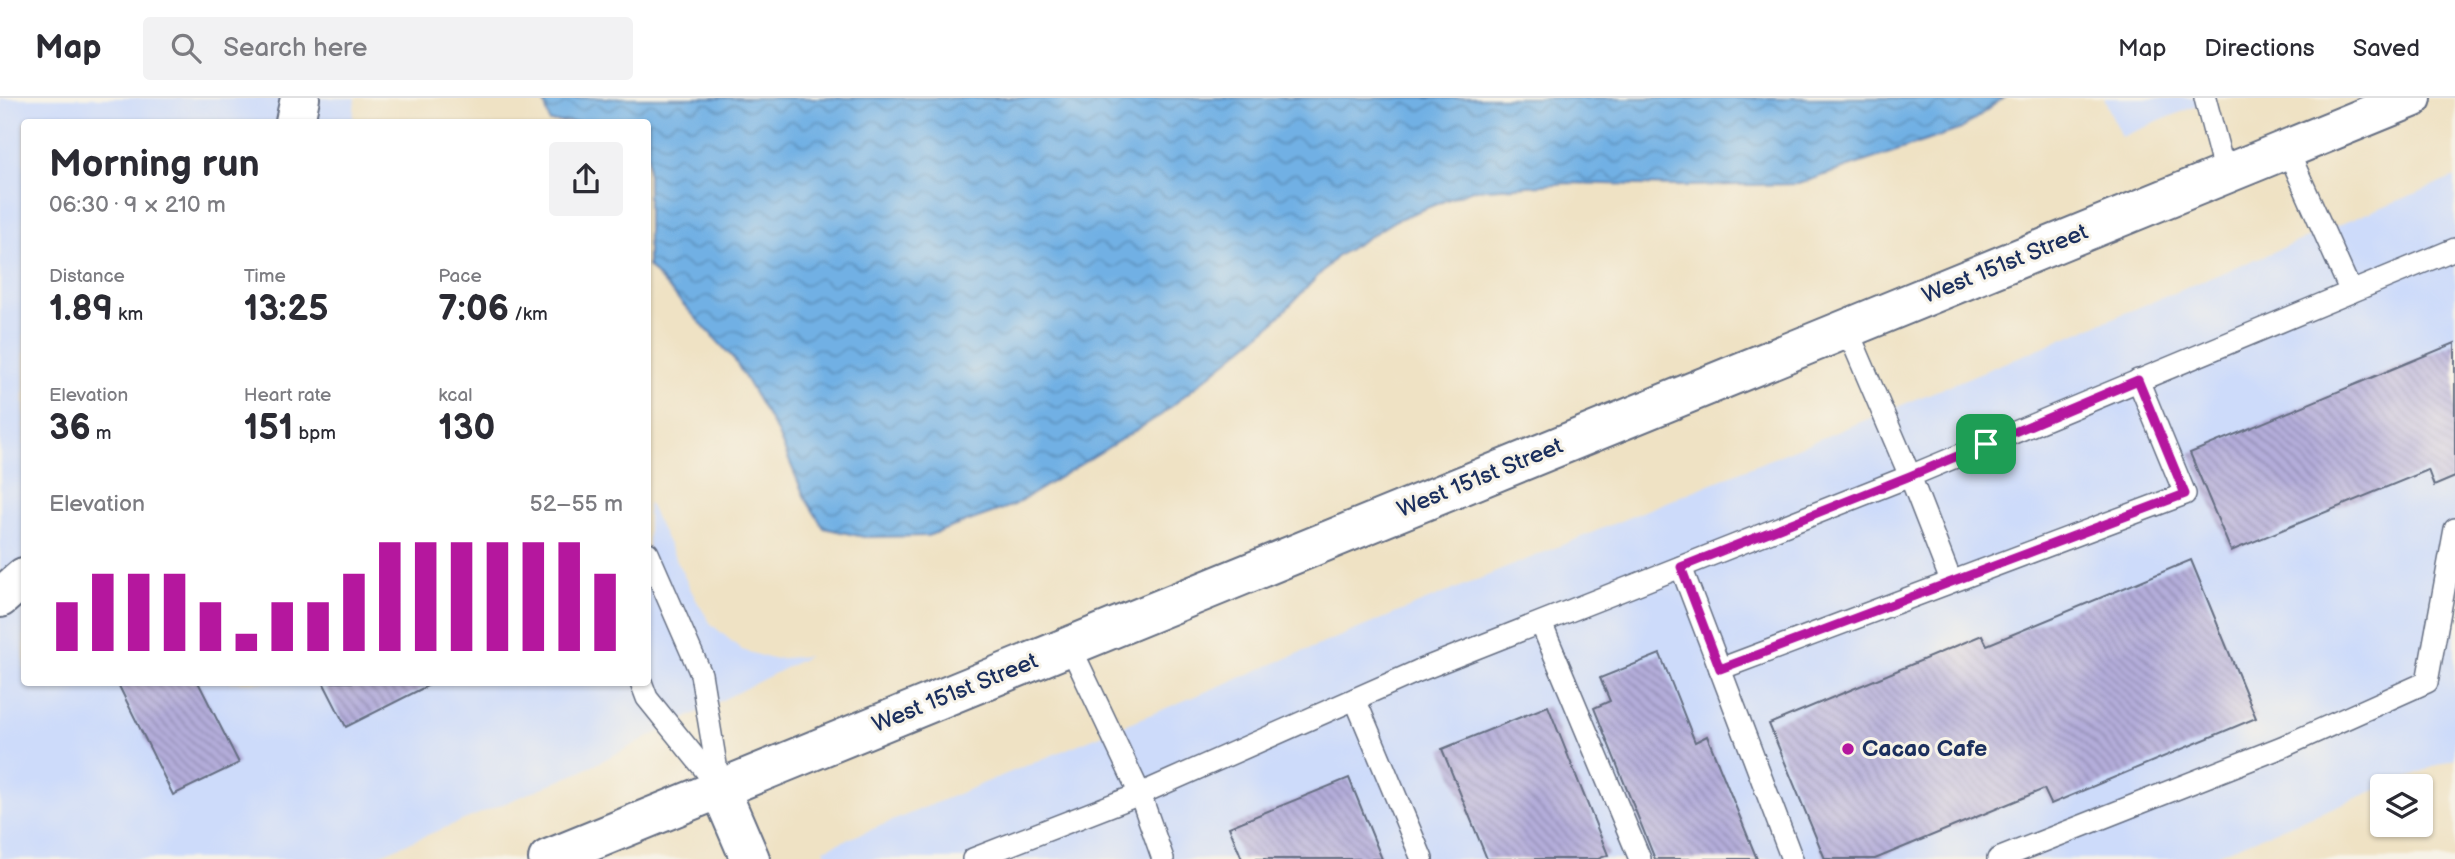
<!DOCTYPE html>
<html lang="en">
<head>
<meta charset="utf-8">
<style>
	:root { --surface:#fff; --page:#f2f2f3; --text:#2b2b33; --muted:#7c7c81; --line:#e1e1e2; --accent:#b5179e }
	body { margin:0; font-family:"Balsamiq Sans",sans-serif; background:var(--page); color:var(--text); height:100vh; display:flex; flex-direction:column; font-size:26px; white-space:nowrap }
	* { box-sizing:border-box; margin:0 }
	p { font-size:23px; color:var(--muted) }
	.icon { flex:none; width:38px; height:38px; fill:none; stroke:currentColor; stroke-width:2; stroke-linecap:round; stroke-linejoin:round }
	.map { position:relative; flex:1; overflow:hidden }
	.drawer { position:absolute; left:21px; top:21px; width:630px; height:567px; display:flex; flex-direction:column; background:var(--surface); border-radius:7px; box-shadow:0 2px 5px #0004 }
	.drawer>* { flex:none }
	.buttons { position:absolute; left:2370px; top:676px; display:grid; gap:14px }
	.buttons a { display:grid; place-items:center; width:63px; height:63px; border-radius:7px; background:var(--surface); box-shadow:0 2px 5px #0004; font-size:35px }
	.pin { position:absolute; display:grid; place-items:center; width:60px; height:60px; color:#fff; margin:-30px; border-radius:14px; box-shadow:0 4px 10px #0006 }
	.round { display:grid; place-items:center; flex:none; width:74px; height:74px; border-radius:7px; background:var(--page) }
	.summary { display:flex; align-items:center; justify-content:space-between; height:119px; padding:0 28px }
	h1 { font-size:38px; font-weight:700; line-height:52px }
	.metrics { display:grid; grid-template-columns:repeat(3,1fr); gap:10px; height:119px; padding:7px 28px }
	.metrics div { display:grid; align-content:center }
	.metrics b { font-size:35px; font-weight:700 }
	.metrics small { font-size:19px; font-weight:400 }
	.metrics p { font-size:19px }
	.chart { height:196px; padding:14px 28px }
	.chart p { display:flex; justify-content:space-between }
	.chart svg { width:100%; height:126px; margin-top:7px; stroke:var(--accent); stroke-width:6 }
	header { display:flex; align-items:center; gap:42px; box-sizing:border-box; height:98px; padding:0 35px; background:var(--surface); border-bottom:2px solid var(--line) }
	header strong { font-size:33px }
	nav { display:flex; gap:38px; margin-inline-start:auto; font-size:24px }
	.search { width:490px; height:63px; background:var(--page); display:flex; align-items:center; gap:18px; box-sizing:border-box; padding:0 24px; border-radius:7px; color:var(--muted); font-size:26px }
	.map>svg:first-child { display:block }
	.built { fill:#cddbfa }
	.water { fill:url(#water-waves); stroke:#4670a1; stroke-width:2 }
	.building { fill:url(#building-back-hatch) }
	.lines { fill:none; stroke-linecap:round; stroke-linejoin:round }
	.service-casing { stroke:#656e82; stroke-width:24 }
	.minor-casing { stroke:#656e82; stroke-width:42 }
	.tertiary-casing { stroke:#656e82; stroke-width:42 }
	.service { stroke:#fff; stroke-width:21 }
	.minor { stroke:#fff; stroke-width:38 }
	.tertiary { stroke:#fff; stroke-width:38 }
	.route-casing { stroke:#fff; stroke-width:14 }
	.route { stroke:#b5179e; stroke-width:9 }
	.poi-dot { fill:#b5179e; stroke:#f7f3e8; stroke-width:2.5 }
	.labels { text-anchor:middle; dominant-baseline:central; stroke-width:6; stroke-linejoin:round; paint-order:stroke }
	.street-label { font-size:23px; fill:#1b2f5e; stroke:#f7f3e8 }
	.poi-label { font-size:23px; font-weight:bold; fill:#1b2f5e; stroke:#f7f3e8; text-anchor:start }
</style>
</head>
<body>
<header>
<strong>Map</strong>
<div class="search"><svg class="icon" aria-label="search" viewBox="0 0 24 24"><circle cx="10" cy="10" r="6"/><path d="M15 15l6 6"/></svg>Search here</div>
<nav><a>Map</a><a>Directions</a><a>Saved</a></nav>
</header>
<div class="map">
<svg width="2455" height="761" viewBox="0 0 2455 761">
	<defs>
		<pattern id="water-waves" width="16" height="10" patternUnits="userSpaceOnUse" patternTransform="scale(1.75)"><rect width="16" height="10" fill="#71b0e4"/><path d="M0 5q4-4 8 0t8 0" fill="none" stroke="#5c90bc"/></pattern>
		<pattern id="building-back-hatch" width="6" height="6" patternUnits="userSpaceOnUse" patternTransform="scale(1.75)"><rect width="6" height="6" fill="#b4adda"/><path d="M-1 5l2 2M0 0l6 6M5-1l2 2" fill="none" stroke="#928db4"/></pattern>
	</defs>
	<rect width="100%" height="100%" fill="#f7f3e8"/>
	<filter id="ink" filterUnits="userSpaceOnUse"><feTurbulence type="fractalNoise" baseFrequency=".0143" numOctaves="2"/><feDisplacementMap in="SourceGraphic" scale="14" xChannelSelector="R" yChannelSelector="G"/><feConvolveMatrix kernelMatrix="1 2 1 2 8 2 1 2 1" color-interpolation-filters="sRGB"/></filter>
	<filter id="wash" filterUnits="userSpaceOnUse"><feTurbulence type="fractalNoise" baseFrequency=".00686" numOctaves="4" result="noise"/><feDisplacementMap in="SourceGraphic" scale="28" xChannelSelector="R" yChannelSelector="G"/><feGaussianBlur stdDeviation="1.57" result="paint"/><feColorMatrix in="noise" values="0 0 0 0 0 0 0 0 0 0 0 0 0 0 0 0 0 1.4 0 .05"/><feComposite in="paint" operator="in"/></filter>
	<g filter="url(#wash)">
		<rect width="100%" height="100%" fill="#efe2c4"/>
		<g class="built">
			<path d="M0 0H355L353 24H24V584H648V404L695 500 711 526 742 552 772 561 809 558 578 675 369 761H0Z"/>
			<path d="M2104 0H2215L2121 39Z"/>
			<path d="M2455 79V660L2206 761H828L824 751Z"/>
		</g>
		<path class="water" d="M543 0H2003L1961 31 1798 86 1678 88 1569 85 1472 92 1396 122 1336 159 1273 225 1161 317 1014 407 927 438 864 439 824 430 805 400 778 336 734 261 648 168V24H550Z"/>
		<g id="blocks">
			<g class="building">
				<path d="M2455 245V379L2434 388 2428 372 2231 453 2190 355Z"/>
				<path d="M2191 462 2256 620 2051 706 2044 691 1875 761H1825L1769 626 1982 537 1987 547Z"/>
				<path d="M1660 556 1695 644 1707 638 1757 761H1655L1594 610 1610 603 1600 580Z"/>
				<path d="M117 584H198L239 665 173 697Z"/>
				<path d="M323 584H435L346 629Z"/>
				<path d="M1548 608 1608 757 1598 761H1487L1442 651Z"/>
				<path d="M1349 680 1382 761H1242L1229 729Z"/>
			</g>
		</g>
	</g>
	<g filter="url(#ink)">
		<use href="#blocks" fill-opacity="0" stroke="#656e82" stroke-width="2"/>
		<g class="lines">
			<defs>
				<g id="service">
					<path d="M2205 0 2225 76"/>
					<path d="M2351 194 2455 151"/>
					<path d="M648 455 701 576 720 691"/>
					<path d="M1681 469 1720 571 2185 396 2138 282"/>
					<path d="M1951 483 1910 378 2351 194 2287 51"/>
					<path d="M1541 525 1640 761"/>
					<path d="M1720 571 1792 761"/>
					<path d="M641 584 647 600 719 689"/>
					<path d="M1355 601 1422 761"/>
					<path d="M973 761 1140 696 1070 548"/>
					<path d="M1163 761 1140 696 1418 573 1910 378 1847 231"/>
					<path d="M1998 761 2282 649 2427 584 2455 431"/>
				</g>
				<g id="minor">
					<path d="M295 24 300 0"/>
					<path d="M0 500 24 479"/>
					<path d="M720 691 750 761"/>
				</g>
				<path id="tertiary" d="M548 761 2412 0"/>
			</defs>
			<use href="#service" class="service-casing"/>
			<use href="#minor" class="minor-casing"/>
			<use href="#tertiary" class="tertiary-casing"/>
			<use href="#service" class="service"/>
			<use href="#minor" class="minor"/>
			<use href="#tertiary" class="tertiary"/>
		</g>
	</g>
	<g class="lines" filter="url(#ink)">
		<defs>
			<path id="route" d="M2138 282 2185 396 1720 571 1681 469 1910 378Z"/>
		</defs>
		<use href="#route" class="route-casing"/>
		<use href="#route" class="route"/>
	</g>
	<circle class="poi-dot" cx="1848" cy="651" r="7"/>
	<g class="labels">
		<g class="street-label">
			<text transform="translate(2005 166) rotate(-22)">West 151st Street</text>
			<text transform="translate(1480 380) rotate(-22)">West 151st Street</text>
			<text transform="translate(955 595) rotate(-22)">West 151st Street</text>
		</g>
		<g class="poi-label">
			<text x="1862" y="651">Cacao Cafe</text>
		</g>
	</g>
</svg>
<div class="buttons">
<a><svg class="icon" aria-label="layers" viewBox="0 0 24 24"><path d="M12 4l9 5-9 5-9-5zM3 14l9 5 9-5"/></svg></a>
</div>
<div class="pin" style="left:1986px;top:346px;background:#1e9e55"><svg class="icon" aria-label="arrive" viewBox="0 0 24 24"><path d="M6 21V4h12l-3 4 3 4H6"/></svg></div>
<section class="drawer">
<div class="summary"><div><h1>Morning run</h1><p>06:30 · 9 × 210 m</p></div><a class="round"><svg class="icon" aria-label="share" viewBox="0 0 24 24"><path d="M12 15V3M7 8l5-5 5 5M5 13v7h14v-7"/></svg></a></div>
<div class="metrics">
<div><p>Distance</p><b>1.89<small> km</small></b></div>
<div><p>Time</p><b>13:25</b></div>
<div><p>Pace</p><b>7:06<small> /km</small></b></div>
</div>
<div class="metrics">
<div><p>Elevation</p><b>36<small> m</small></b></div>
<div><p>Heart rate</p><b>151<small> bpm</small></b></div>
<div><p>kcal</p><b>130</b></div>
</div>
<div class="chart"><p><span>Elevation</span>52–55 m</p>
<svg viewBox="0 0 160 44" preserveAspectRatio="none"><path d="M5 44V27M15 44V17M25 44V17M35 44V17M45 44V27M55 44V38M65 44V27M75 44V27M85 44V17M95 44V6M105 44V6M115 44V6M125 44V6M135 44V6M145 44V6M155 44V17"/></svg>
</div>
</section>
</div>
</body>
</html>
